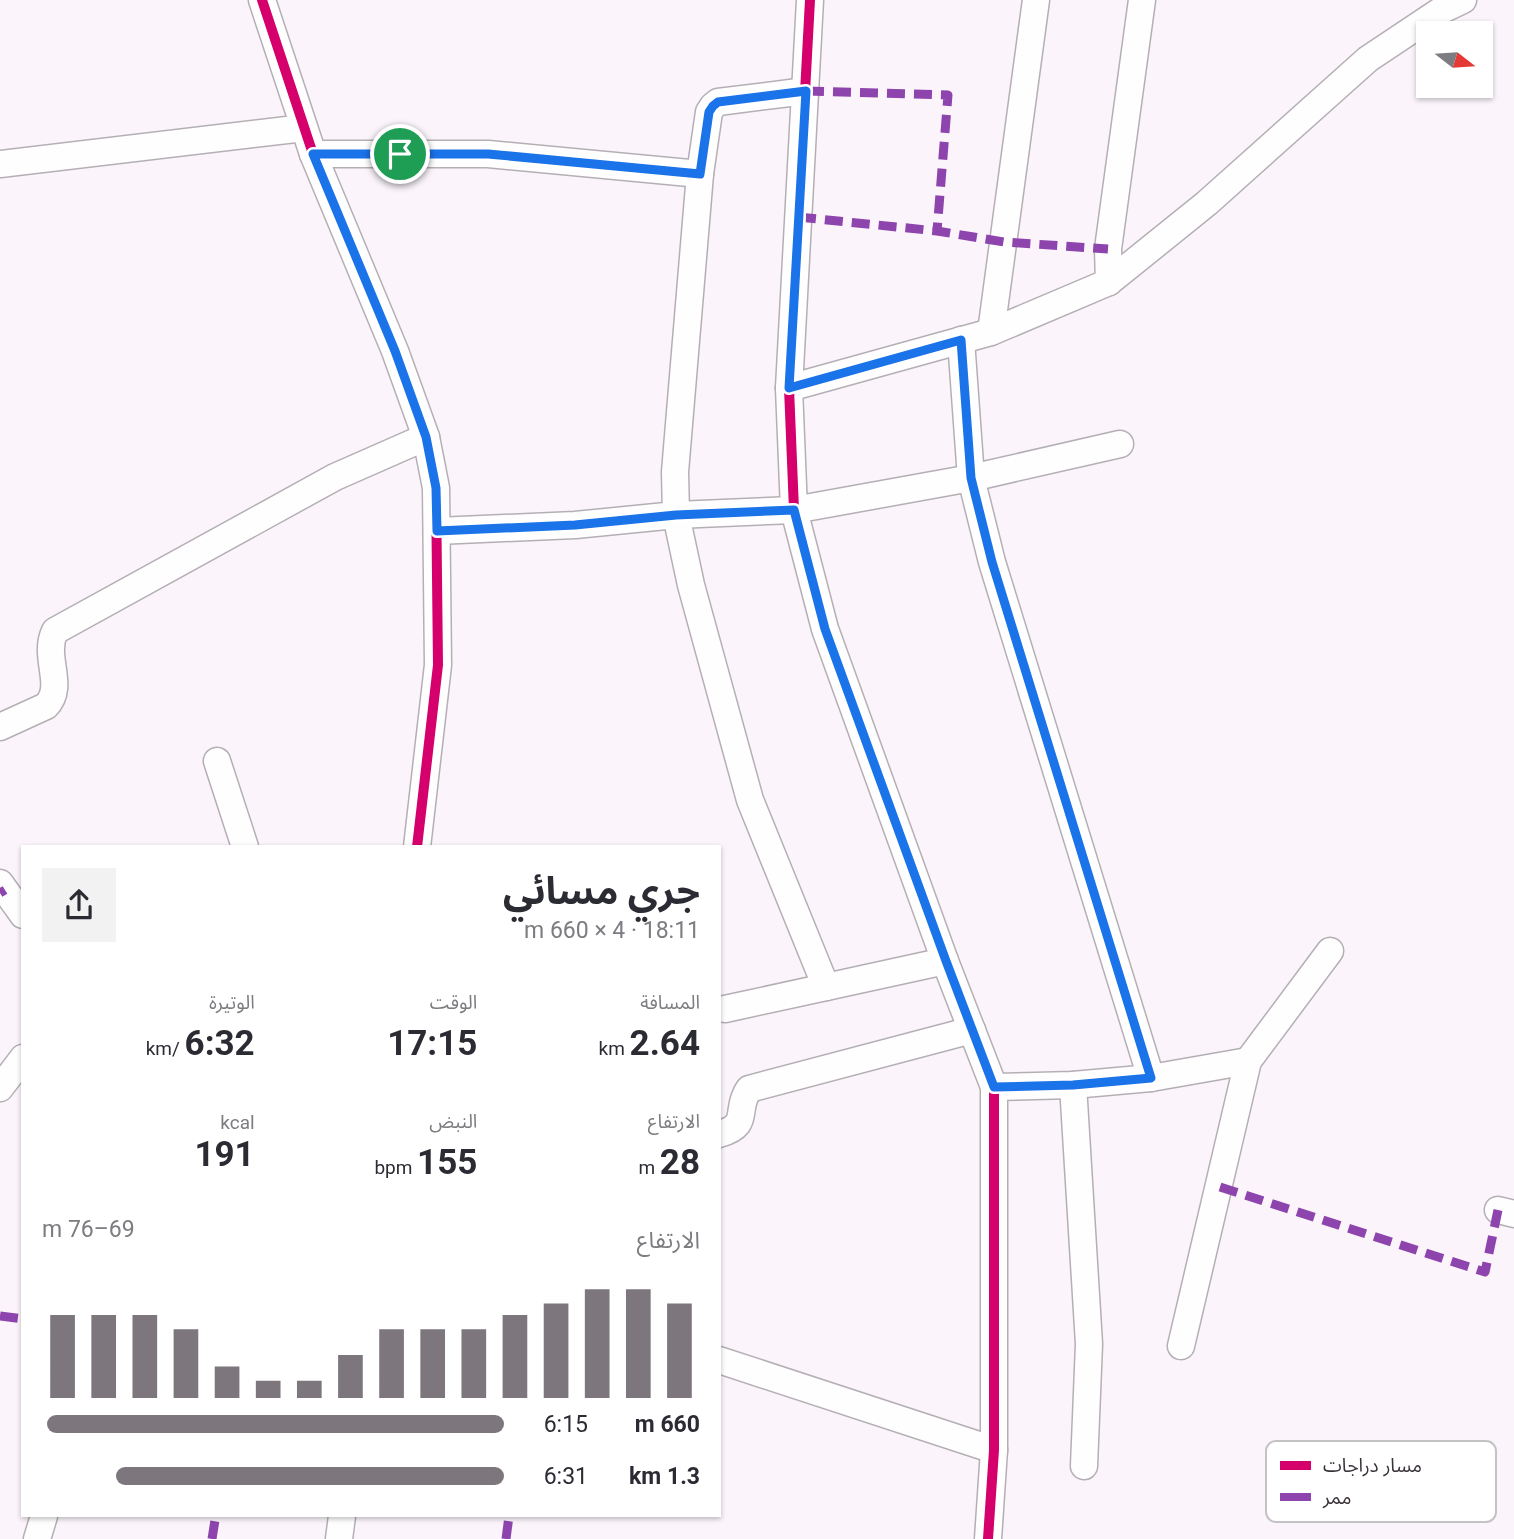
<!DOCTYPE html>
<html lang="ar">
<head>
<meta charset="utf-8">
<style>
	:root { --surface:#fff; --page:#f2f2f3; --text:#2b2b33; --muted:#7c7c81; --accent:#7d777d }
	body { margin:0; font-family:Roboto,"Noto Sans Arabic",sans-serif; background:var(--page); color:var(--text); direction:rtl; height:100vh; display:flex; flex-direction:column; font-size:26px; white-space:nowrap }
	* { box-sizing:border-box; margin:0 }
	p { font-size:23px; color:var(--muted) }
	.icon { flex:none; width:38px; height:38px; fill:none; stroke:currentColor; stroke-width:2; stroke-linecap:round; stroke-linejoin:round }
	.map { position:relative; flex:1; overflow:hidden; direction:ltr }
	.drawer { position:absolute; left:21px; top:845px; width:700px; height:672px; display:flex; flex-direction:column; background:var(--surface); border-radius:0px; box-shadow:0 2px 5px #0004; direction:rtl }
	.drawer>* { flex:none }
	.needle { width:46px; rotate:107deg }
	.fabs { position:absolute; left:1416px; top:21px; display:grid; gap:14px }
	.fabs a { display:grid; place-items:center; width:77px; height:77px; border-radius:0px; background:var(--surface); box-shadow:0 2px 5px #0004; font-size:35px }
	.pin { position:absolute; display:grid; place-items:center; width:60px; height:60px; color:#fff; margin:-30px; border:4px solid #fff; border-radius:50%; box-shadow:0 2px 7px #0007 }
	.round { display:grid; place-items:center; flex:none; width:74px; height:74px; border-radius:0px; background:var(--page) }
	.overview { display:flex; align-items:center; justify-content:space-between; height:119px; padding:0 21px }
	h1 { font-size:38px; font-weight:700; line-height:52px }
	.metrics { display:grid; grid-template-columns:repeat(3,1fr); gap:10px; height:119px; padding:7px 21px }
	.metrics div { display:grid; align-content:center }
	.metrics b { font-size:35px; font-weight:700 }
	.metrics small { font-size:19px; font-weight:400 }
	.metrics p { font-size:19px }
	.chart { height:196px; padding:14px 21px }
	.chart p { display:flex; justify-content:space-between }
	.chart svg { width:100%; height:126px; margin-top:7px; stroke:var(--accent); stroke-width:6 }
	ul { padding:0 21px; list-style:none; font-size:23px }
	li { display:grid; grid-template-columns:112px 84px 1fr; align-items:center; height:52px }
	li i { height:18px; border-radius:9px; background:var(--accent) }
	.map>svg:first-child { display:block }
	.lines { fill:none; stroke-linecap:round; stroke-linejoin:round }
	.street-casing { stroke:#b5afb5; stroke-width:29 }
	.street { stroke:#fefefe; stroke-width:26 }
	.quiet { stroke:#8e44ad; stroke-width:9; stroke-dasharray:18 9; stroke-linecap:butt }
	.cycleway-casing { stroke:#fff; stroke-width:15 }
	.cycleway { stroke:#d6006c; stroke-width:10 }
	.route-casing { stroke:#fff; stroke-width:14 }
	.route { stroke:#1a73e8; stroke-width:9 }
	.key { fill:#fff; stroke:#c4c2c4; stroke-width:2 }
	.key-label { font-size:19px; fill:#393339 }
</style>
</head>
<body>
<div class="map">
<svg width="1514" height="1539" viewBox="0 0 1514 1539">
	<rect width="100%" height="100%" fill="#fbf5fb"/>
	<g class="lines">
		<defs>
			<g id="street">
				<path d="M262 0 313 154 395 351 426 437 436 488 438 665 417 847"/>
				<path d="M810 0 789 388 794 510 825 629 945 961 994 1087V1450L988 1539"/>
				<path d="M313 154H488L700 174"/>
				<path d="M0 164 304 128"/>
				<path d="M1109 282 1108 249 1142 0"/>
				<path d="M991 332 1036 0"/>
				<path d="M961 340 971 478 992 562 1151 1078"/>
				<path d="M789 388 991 332 1109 282 1207 203 1368 59 1440 11 1463 0"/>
				<path d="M437 531 575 525 676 515 794 510 971 478 1120 444"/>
				<path d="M0 727 46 706C66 686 42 657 55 631L335 477 426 437"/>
				<path d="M217 761 245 847"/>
				<path d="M0 883 23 915"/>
				<path d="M826 987 945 961"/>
				<path d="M725 1009 826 987 750 800 691 585 676 515 675 472 700 174 709 112 713 106 718 102 806 91"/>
				<path d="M1073 1085 1089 1344 1084 1466"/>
				<path d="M994 1087 1073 1085 1151 1078 1248 1061"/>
				<path d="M0 1088 23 1058"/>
				<path d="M719 1134C752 1125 734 1110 749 1089L972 1030"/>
				<path d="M1498 1210 1514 1214"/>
				<path d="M1181 1346 1248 1061 1330 951"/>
				<path d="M719 1360 994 1450"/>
				<path d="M37 1539 44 1516"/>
				<path d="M339 1539 342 1516"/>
			</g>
		</defs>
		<use href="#street" class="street-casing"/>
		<use href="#street" class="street"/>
		<g class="quiet">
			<path d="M806 91 948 95 937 231"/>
			<path d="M798 217 937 231 1004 242 1108 249"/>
			<path d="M0 893 5 890"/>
			<path d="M1220 1187 1485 1272 1498 1210"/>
			<path d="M0 1316 23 1319"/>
			<path d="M212 1539 215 1520"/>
			<path d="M506 1539 509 1516"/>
		</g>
		<defs>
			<g id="cycleway">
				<path d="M262 0 313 154 395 351 426 437 436 488 438 665 417 847"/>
				<path d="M810 0 789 388 794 510 825 629 945 961 994 1087V1450L988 1539"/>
			</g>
		</defs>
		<use href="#cycleway" class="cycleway-casing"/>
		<use href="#cycleway" class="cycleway"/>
	</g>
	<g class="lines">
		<defs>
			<path id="route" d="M806 91 789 388 961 340 971 478 992 562 1151 1078 1073 1085 994 1087 946 961 825 629 794 510 676 515 575 525 437 531 436 488 426 437 395 351 313 154H488L700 174 709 112 713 106 718 102Z"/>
		</defs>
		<use href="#route" class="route-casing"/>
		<use href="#route" class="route"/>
	</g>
	<rect x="1266" y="1441" width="230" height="81" rx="10" class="key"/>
	<rect x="1280" y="1461" width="31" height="9" fill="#d6006c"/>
	<rect x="1280" y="1493" width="31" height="8" fill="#8e44ad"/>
	<g class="key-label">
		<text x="1323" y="1472">مسار دراجات</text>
		<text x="1323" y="1504">ممر</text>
	</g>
</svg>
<div class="fabs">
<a><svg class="needle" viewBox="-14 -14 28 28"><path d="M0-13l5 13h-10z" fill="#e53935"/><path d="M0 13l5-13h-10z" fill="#7c7c81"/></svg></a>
</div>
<div class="pin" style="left:400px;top:154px;background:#1e9e55"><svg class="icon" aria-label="arrive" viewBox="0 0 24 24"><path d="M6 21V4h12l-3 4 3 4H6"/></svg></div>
<section class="drawer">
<div class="overview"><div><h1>جري مسائي</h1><p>18:11 · 4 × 660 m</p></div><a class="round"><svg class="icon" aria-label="share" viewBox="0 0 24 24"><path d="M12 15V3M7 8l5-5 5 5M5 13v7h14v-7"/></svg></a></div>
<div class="metrics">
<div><p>المسافة</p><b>2.64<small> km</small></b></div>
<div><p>الوقت</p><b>17:15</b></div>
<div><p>الوتيرة</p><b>6:32<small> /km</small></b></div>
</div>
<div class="metrics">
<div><p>الارتفاع</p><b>28<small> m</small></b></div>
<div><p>النبض</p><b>155<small> bpm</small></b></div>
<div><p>kcal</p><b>191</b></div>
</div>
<div class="chart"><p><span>الارتفاع</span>69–76 m</p>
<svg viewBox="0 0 160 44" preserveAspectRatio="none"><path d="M5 44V15M15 44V15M25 44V15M35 44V20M45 44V33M55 44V38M65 44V38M75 44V29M85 44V20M95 44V20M105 44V20M115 44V15M125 44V11M135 44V6M145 44V6M155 44V11"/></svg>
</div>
<ul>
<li><b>660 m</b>6:15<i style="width:99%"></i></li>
<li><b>1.3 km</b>6:31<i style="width:84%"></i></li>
</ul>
</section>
</div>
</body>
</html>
